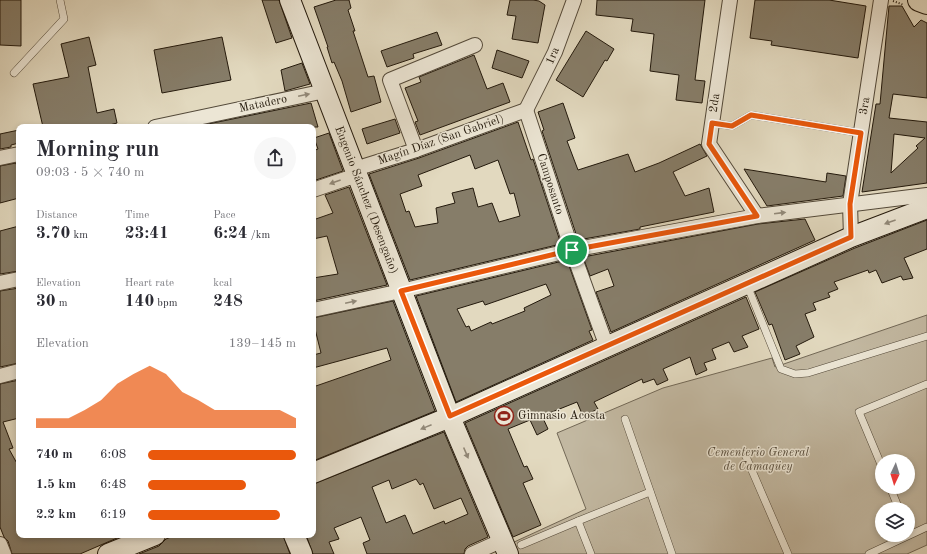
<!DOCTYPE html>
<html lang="en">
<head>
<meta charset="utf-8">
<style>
	:root { --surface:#fff; --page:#f7f7f7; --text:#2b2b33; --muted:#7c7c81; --accent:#ea580c }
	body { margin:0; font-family:"Old Standard TT",serif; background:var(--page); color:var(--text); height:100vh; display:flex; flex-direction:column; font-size:15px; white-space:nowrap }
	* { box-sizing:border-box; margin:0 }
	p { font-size:13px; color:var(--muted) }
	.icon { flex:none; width:22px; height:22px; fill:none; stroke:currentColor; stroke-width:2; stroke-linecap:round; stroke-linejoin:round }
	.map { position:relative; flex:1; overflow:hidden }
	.drawer { position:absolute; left:16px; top:124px; width:300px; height:414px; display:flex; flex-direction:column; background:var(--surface); border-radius:8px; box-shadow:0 2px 6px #0003 }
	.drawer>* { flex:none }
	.needle { width:26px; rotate:184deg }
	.fabs { position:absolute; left:875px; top:454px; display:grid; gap:8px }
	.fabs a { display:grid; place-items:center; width:40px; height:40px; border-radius:50%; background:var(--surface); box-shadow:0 2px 6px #0003; font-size:20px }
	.pin { position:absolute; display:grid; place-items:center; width:34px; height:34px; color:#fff; margin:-17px; border:2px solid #fff; border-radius:50%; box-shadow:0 1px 4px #0007 }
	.round { display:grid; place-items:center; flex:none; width:42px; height:42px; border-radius:21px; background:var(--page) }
	.summary { display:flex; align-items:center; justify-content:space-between; height:68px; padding:0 20px }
	h1 { font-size:22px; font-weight:700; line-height:30px }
	.stats { display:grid; grid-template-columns:repeat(3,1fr); gap:6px; height:68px; padding:4px 20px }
	.stats div { display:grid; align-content:center }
	.stats b { font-size:17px; font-weight:700 }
	.stats small { font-size:11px; font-weight:400 }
	.stats p { font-size:11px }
	.chart { height:112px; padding:8px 20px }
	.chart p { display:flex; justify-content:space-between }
	.chart svg { width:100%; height:72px; margin-top:4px; fill:var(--accent); opacity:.7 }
	ul { padding:0 20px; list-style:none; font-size:13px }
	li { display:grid; grid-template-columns:64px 48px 1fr; align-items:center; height:30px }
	li i { height:10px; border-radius:5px; background:var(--accent) }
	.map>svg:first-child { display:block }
	.green { fill:#c2b8a1; stroke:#726856; fill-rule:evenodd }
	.building { fill:#867d69; stroke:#23190c; fill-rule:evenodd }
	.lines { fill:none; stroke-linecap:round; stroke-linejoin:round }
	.lane-casing { stroke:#534939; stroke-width:8 }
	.street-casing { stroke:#534939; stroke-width:16 }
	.secondary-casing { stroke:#23190c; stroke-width:22 }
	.primary-casing { stroke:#23190c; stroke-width:24 }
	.path { stroke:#23190c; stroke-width:2; stroke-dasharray:1 2; stroke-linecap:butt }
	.lane { stroke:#ece6d5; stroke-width:7 }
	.street { stroke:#ece6d5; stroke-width:14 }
	.secondary { stroke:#ece6d5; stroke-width:20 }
	.primary { stroke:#e2d9bf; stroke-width:22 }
	.oneway { fill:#928a7b }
	.route-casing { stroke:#fff; stroke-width:8 }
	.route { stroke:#ea580c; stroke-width:5 }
	.labels { text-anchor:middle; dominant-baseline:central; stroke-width:3; stroke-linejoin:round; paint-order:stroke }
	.street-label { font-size:12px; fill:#23190c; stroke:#ece6d5 }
	.poi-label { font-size:12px; fill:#23190c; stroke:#ece6d5; text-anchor:start }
	.park-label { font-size:12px; font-style:italic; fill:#534939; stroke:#ece6d5 }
</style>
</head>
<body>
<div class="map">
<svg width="927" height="554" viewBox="0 0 927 554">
	<rect width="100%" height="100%" fill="#e2d9bf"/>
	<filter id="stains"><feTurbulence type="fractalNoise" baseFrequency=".005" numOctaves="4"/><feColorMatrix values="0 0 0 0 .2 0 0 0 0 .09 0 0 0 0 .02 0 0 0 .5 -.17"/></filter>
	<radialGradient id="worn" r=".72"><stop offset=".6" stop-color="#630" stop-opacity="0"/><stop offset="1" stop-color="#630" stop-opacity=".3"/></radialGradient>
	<path class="green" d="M927 315V545L907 554H516L512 543 586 509 557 433 663 388 772 358 775 367ZM882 461H908V487H882ZM882 509H908V535H882Z"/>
	<g class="building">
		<path d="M0 0H21V46L0 45Z"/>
		<path d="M262 0H279L292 38 276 43Z"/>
		<path d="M336 0H349L351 8 348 10 355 31H353L368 77 374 76 381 102 351 112 342 81 334 62 332 63 327 47H328L314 7Z"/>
		<path d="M510 0H533L539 1 545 5 538 43 512 39 516 16 507 15Z"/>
		<path d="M597 0H705L695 80 705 81 702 103 676 100 679 75 650 71 654 34 631 31 633 19 596 15Z"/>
		<path d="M755 0H829L866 6 858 58 771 45 772 41 750 38Z"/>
		<path d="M889 6H902L914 27 921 20 927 23V98L893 94 889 118 927 122V183L862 192 876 104H880ZM894 134 925 138 916 146 918 148 891 173Z"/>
		<path d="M586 31 614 49 607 61 605 60 583 97 556 80Z"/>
		<path d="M437 32 442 45 413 54 414 58 387 67 381 51Z"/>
		<path d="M89 37 96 65 88 67 97 113 114 109 117 123 102 127H43L33 84 69 77 61 44Z"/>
		<path d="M222 37 231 80 162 93 154 50Z"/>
		<path d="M497 50 529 61 522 78 492 68Z"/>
		<path d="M474 55 487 89 503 83 510 102 420 135 415 122 418 121 405 88 421 82 419 77Z"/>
		<path d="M302 63 310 84 285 91 281 70Z"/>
		<path d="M311 103 318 127H208V124Z"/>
		<path d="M563 103 575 138 567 141 578 170 628 154 635 172 659 163 700 144 707 156 673 172 685 196 709 188 714 212 640 227V229L578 240 542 131 544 130 538 112Z"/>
		<path d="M395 119 400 133 367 144 362 129Z"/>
		<path d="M518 122 531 160 533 159 561 244 410 280 369 174 419 158ZM470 155 475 169 498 160 510 194 514 193 520 216 499 222 492 203 478 207 473 188 452 193 455 203 436 208 438 223 415 227 409 211 406 212 400 194 422 186 418 175Z"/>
		<path d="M19 130V143L11 145V147L0 149V134Z"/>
		<path d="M329 133 343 171 313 181V151L318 149 314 138Z"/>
		<path d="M16 163 19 174V198L0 203V166Z"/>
		<path d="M744 169 826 182 827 173 846 176 843 196 767 206Z"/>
		<path d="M349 187 387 285 313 301V278L338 274 327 236 313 239V220L333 213 325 195Z"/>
		<path d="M805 219 815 240 611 332 596 292 614 286 608 269 590 276 583 257 758 224Z"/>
		<path d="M927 220V249L904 258 913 278 903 280 901 276 882 283 876 270 869 273 868 270 834 282 838 289 828 293 830 297 813 303 816 310 805 314 814 337 796 346 800 354 785 360 772 324 769 325 755 292 855 248Z"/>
		<path d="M19 226V271L0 274V231Z"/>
		<path d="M567 260 592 330 589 331 593 340 456 402 416 296ZM546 284 551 295 524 308 525 311 492 324 491 322 471 331 469 326 466 327 457 309 483 301 485 305Z"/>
		<path d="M19 288V363L0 367V291Z"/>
		<path d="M746 297 759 329 742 336 748 347 734 352 729 342 712 349 716 359 704 363 707 370 696 375 690 357 663 369 668 380 657 385 654 379 643 383 642 379 594 402 598 409 583 416 577 402 542 416 548 429 537 435 530 420 508 429 524 467 527 466 533 479 523 483 541 525 513 537 465 423Z"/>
		<path d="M393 301 435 411 313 461V387L391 360 387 348 313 368V355L321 353 315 329 313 330V318Z"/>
		<path d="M19 380V418L3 422 13 448 9 449 19 467V535H124L80 554H12L8 541 4 537 0 527V384Z"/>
		<path d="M444 432 488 537 468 546 465 549 464 554H367L363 543 370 540 361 517 334 528 339 539 329 542 334 554H313L306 535H313V484ZM416 479 420 485 423 483 434 509 461 498 468 514 445 524 444 521 413 534 405 515 386 523 372 487 389 480 392 489Z"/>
		<path d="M176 535H283L290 554H139L159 546 166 539Z"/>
	</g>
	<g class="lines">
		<defs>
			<g id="lane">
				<path d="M14 73 64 19 60 0"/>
				<path d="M712 123 732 126 751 115 861 133"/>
				<path d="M747 285 781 369 795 374 808 373 927 336"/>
				<path d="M625 419 672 554"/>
				<path d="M744 452 788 554"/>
				<path d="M882 467 859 412 927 384"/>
				<path d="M890 487 899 509"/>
				<path d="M578 521 591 554"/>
				<path d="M521 545 578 521 650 492"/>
				<path d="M869 554 927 527"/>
			</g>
			<g id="street">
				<path d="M730 0 709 144 757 216"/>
				<path d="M526 110 572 250 607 347"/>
				<path d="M526 110 555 52 574 0"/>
				<path d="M155 127 325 91"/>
				<path d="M416 150 390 80 475 45"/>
				<path d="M0 158 19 154"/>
				<path d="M355 169 416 150 526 110"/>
				<path d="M313 190 357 175"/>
				<path d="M851 237 850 204 881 0"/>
				<path d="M0 283 19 279"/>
				<path d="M313 310 401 291 572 250 757 216 927 195"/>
				<path d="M0 376 19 371"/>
				<path d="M0 544 4 554"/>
				<path d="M472 554 503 540"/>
			</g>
			<g id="secondary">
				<path d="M290 0 450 417 508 554"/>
				<path d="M313 473 450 417 851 237 927 208"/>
				<path d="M294 535 302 554"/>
				<path d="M108 554 155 535"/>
			</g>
			<path id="primary" d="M919 0 927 3"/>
		</defs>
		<use href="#lane" class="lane-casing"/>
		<use href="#street" class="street-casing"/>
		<use href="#secondary" class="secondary-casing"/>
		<use href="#primary" class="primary-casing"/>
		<path class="path" d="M893 1 904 5"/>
		<use href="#lane" class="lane"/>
		<use href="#street" class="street"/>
		<use href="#secondary" class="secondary"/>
		<use href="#primary" class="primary"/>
	</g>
	<defs><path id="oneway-solid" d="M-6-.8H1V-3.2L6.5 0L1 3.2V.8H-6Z"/></defs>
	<g class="oneway">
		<use href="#oneway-solid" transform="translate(304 95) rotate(-12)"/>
		<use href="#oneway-solid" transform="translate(335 182) rotate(160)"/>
		<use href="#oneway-solid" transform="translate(780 213) rotate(-7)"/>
		<use href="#oneway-solid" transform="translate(890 222) rotate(160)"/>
		<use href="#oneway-solid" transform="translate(351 302) rotate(-12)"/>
		<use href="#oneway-solid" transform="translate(426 427) rotate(158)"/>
		<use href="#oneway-solid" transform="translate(466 453) rotate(67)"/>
	</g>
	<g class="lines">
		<defs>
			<path id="route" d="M751 115 861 133 850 204 851 237 450 416 401 291 572 250 757 216 709 144 712 123 732 126Z"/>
		</defs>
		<use href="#route" class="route-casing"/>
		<use href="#route" class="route"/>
	</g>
	<defs>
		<symbol id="stadium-ring" viewBox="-11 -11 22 22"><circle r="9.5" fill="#ece6d5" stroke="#8f2418" stroke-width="1.5"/><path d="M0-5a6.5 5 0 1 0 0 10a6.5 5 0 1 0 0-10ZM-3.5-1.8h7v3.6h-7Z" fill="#8f2418"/></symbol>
	</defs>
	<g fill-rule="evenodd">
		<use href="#stadium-ring" x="493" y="405" width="22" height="22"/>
	</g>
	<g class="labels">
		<g class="street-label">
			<text transform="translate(553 56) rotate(-67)">1ra</text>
			<text transform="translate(715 103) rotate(-81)">2da</text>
			<text transform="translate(263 104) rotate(-12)">Matadero</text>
			<text transform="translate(865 106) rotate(-81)">3ra</text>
			<text transform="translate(441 140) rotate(-19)">Magín Díaz (San Gabriel)</text>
			<text transform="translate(550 184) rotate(72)">Camposanto</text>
			<text transform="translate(366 200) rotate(69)">Eugenio Sánchez (Desengaño)</text>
		</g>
		<g class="poi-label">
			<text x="518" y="416">Gimnasio Acosta</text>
		</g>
		<g class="park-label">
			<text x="758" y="453">Cementerio General<tspan x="758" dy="14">de Camagüey</tspan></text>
		</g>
	</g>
	<rect width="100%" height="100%" filter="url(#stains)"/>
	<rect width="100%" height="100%" fill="url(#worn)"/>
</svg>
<div class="fabs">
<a><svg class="needle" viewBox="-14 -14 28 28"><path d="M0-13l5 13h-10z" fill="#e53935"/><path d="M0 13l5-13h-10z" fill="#7c7c81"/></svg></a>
<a><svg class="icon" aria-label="layers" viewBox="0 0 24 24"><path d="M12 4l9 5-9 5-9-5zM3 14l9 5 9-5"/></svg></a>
</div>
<div class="pin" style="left:572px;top:250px;background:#1e9e55"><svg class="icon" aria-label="arrive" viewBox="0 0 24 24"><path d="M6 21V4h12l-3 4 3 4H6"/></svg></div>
<section class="drawer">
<div class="summary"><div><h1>Morning run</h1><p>09:03 · 5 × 740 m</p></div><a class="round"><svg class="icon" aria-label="share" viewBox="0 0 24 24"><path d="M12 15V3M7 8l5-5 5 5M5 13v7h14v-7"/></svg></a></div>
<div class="stats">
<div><p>Distance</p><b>3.70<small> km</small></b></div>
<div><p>Time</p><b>23:41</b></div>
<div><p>Pace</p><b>6:24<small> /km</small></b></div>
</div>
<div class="stats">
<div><p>Elevation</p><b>30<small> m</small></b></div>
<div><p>Heart rate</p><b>140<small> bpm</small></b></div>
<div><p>kcal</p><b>248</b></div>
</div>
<div class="chart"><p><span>Elevation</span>139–145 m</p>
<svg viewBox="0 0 160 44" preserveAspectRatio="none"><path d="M0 44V38L10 38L20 38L30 33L40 27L50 17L60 11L70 6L80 11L90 22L100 27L110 33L120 33L130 33L140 33L150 33L160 38V44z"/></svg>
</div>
<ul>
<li><b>740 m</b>6:08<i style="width:100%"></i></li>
<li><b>1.5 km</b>6:48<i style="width:66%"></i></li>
<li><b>2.2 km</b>6:19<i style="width:89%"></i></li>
</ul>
</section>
</div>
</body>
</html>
